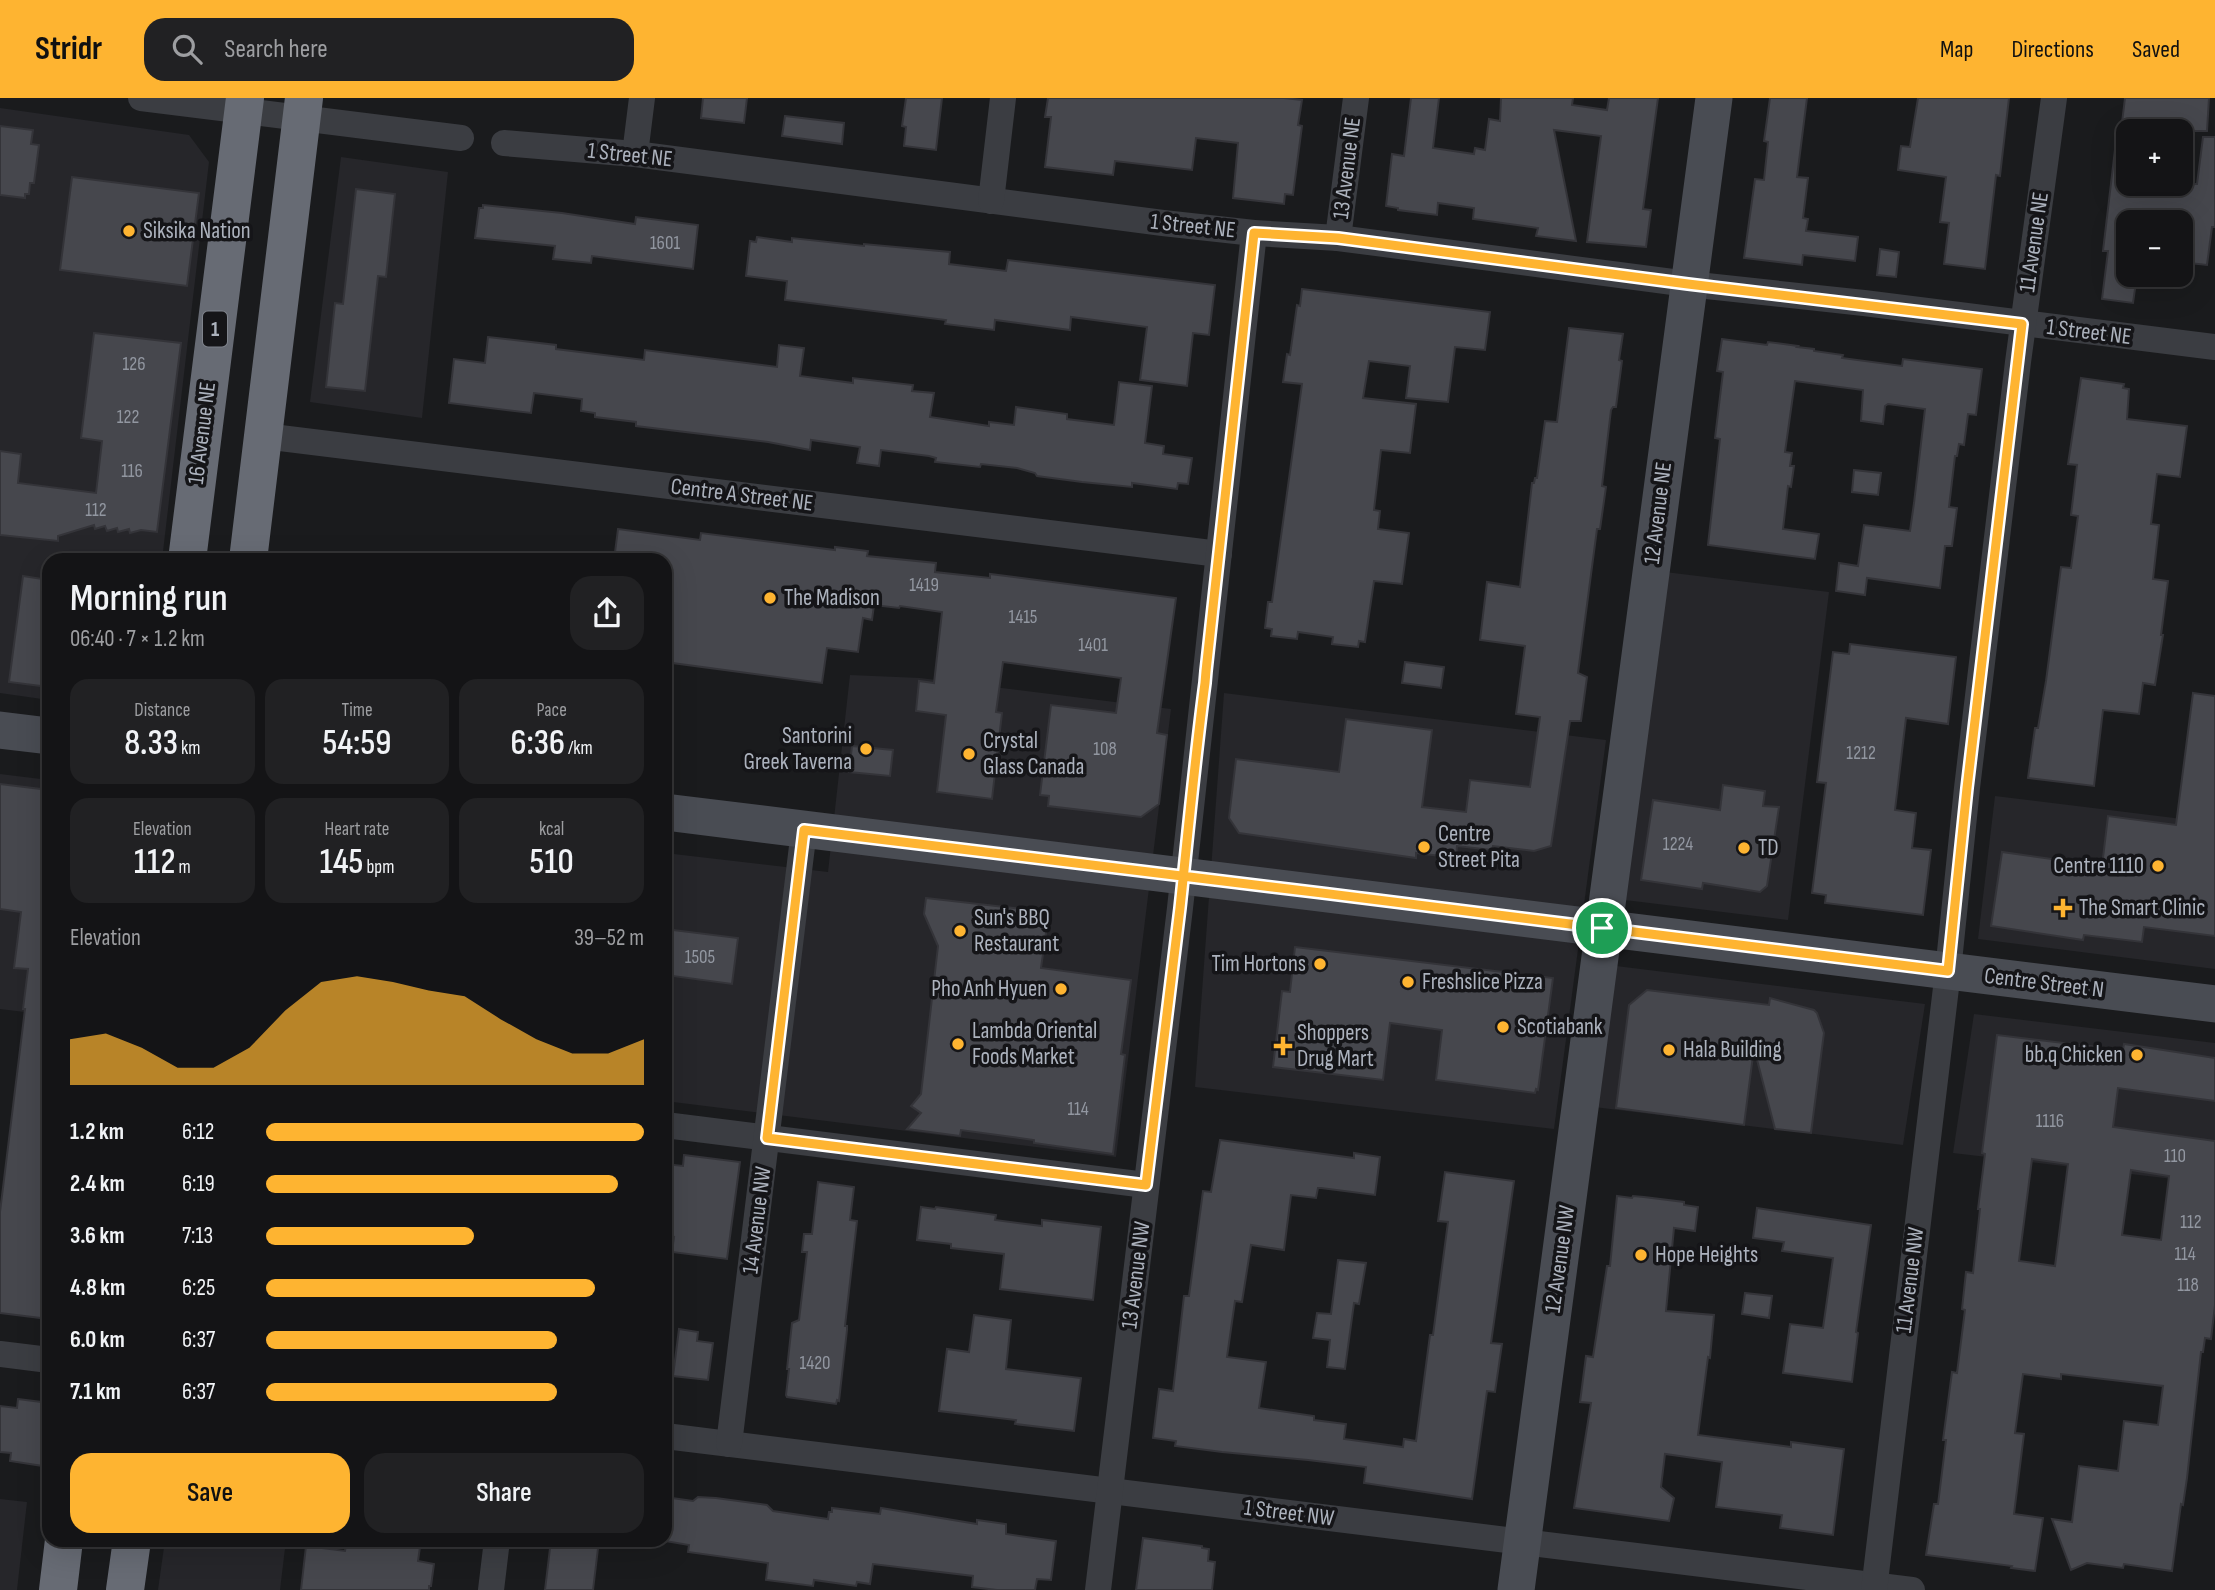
<!DOCTYPE html>
<html lang="en">
<head>
<meta charset="utf-8">
<style>
	:root { --surface:#141416; --page:#212123; --text:#f1f3f6; --muted:#9d9ea1; --line:#333335; --accent:#feb431 }
	body { margin:0; font-family:"Sofia Sans Condensed",sans-serif; background:var(--page); color:var(--text); height:100vh; display:flex; flex-direction:column; font-size:26px; white-space:nowrap }
	* { box-sizing:border-box; margin:0 }
	p { font-size:23px; color:var(--muted) }
	.icon { flex:none; width:38px; height:38px; fill:none; stroke:currentColor; stroke-width:2; stroke-linecap:round; stroke-linejoin:round }
	.map { position:relative; flex:1; overflow:hidden }
	.panel { position:absolute; left:42px; top:455px; width:630px; height:994px; display:flex; flex-direction:column; background:var(--surface); border-radius:21px; box-shadow:0 7px 28px #0002,0 0 0 2px var(--line) }
	.panel>* { flex:none }
	.buttons { position:absolute; left:2116px; top:21px; display:grid; gap:14px }
	.buttons a { display:grid; place-items:center; width:77px; height:77px; border-radius:14px; background:var(--surface); box-shadow:0 7px 28px #0002,0 0 0 2px var(--line); font-size:35px }
	.pin { position:absolute; display:grid; place-items:center; width:60px; height:60px; color:#fff; margin:-30px; border:4px solid #fff; border-radius:50%; box-shadow:0 2px 7px #0007 }
	.round { display:grid; place-items:center; flex:none; width:74px; height:74px; border-radius:21px; background:var(--page) }
	.head { display:flex; align-items:center; justify-content:space-between; height:119px; padding:0 28px }
	h1 { font-size:38px; font-weight:600; line-height:52px }
	.metrics { display:grid; grid-template-columns:repeat(3,1fr); gap:10px; height:119px; padding:7px 28px }
	.metrics div { display:grid; align-content:center; border-radius:18px; background:var(--page); text-align:center }
	.metrics b { font-size:35px; font-weight:600 }
	.metrics small { font-size:19px; font-weight:400 }
	.metrics p { font-size:19px }
	.chart { height:196px; padding:14px 28px }
	.chart p { display:flex; justify-content:space-between }
	.chart svg { width:100%; height:126px; margin-top:7px; fill:var(--accent); opacity:.7 }
	.action { display:flex; gap:14px; margin-top:auto; padding:14px 28px }
	.action a { flex:1; height:80px; border-radius:21px; background:var(--accent); color:#111; font-size:28px; font-weight:600; line-height:80px; text-align:center }
	.action a+a { background:var(--page); color:var(--text) }
	ul { padding:0 28px; list-style:none; font-size:23px }
	li { display:grid; grid-template-columns:112px 84px 1fr; align-items:center; height:52px }
	li i { height:18px; border-radius:9px; background:var(--accent) }
	header { display:flex; align-items:center; gap:42px; box-sizing:border-box; height:98px; padding:0 35px; background:var(--accent); color:#111 }
	header strong { font-size:33px }
	nav { display:flex; gap:38px; margin-inline-start:auto; font-size:24px }
	.search { width:490px; height:63px; background:var(--page); display:flex; align-items:center; gap:18px; box-sizing:border-box; padding:0 24px; border-radius:21px; color:var(--muted); font-size:26px }
	.map>svg:first-child { display:block }
	.built { fill:#26262a }
	.building { fill:#46474d; stroke:#343439; stroke-width:2; fill-rule:evenodd }
	.lines { fill:none; stroke-linecap:round; stroke-linejoin:round }
	.street { stroke:#3b3d42; stroke-width:26 }
	.secondary { stroke:#494c53; stroke-width:37 }
	.highway { stroke:#676b74; stroke-width:38 }
	.route-casing { stroke:#fff; stroke-width:14 }
	.route { stroke:#feb431; stroke-width:9 }
	.poi-dot { fill:#feb431; stroke:#151518; stroke-width:2.5 }
	.labels { text-anchor:middle; dominant-baseline:central; stroke-width:7; stroke-linejoin:round; paint-order:stroke }
	.number-label { font-size:19px; fill:#9297a1 }
	.shield { fill:#151518; stroke:#7f838c; stroke-width:2 }
	.shield-label { font-size:21px; font-weight:bold; fill:#acb2bd }
	.street-label { font-size:23px; fill:#acb2bd; stroke:#151518 }
	.poi-label { font-size:23px; fill:#acb2bd; stroke:#151518; text-anchor:start }
</style>
</head>
<body>
<header>
<strong>Stridr</strong>
<div class="search"><svg class="icon" aria-label="search" viewBox="0 0 24 24"><circle cx="10" cy="10" r="6"/><path d="M15 15l6 6"/></svg>Search here</div>
<nav><a>Map</a><a>Directions</a><a>Saved</a></nav>
</header>
<div class="map">
<svg width="2215" height="1492" viewBox="0 0 2215 1492">
	<rect width="100%" height="100%" fill="#1a1b1d"/>
	<g class="built">
		<path d="M0 10 189 37 209 64 162 462H49V602L0 595Z"/>
		<path d="M341 59 448 74 422 320 310 304Z"/>
		<path d="M1665 474 1829 494 1788 822 1625 802Z"/>
		<path d="M850 577 920 580 1171 611 1116 1059 665 1003V755L828 774Z"/>
		<path d="M1224 595 1606 642 1554 1031 1195 989Z"/>
		<path d="M0 676 49 682V917L0 911Z"/>
		<path d="M1995 698 2215 725V871L1978 841Z"/>
		<path d="M1608 867 1925 906 1903 1047 1586 1008Z"/>
		<path d="M1974 916 2215 945V1086L1953 1055Z"/>
		<path d="M0 1401 27 1404 17 1492H0Z"/>
		<path d="M165 1442H286L280 1492H158Z"/>
	</g>
	<g class="building">
		<path d="M703 0H747L744 25 701 20Z"/>
		<path d="M906 0H942L936 52 904 48 906 29 902 28Z"/>
		<path d="M1048 0H1284L1302 2 1298 27 1302 28 1293 97 1285 96 1284 106 1233 100 1238 45 1196 40 1192 72 1115 63 1113 77 1045 69 1051 19H1045Z"/>
		<path d="M1411 0H1439L1433 50 1474 56 1475 50 1485 52 1489 21 1500 23 1501 0H1573L1572 7 1607 12 1609 0H1658L1643 111 1651 112 1646 149 1587 144 1601 38 1554 32 1576 143 1536 138 1538 130 1473 121 1474 110 1438 105 1437 117 1398 112V110L1386 108 1392 56 1404 58Z"/>
		<path d="M1770 0H1807L1797 79 1808 80 1803 120 1808 121 1806 133 1858 139 1855 163 1803 157 1802 167 1744 160 1755 81 1764 82 1768 44 1764 43Z"/>
		<path d="M1918 0H2009L2000 78 1996 77 1985 171 1944 166 1949 125 1940 124 1946 79 1898 72 1901 48 1910 49Z"/>
		<path d="M2125 0H2209L2207 33H2121Z"/>
		<path d="M785 18 844 25 842 46 782 38Z"/>
		<path d="M0 28 33 32 31 46 39 47 34 85H30L29 96H25V100L0 97Z"/>
		<path d="M2203 39H2215V129H2212L2207 167 2180 164V124H2128V177H2137L2133 205 2102 201 2108 153H2103L2116 43 2128 44V86H2197Z"/>
		<path d="M72 79 199 95 187 188 60 172Z"/>
		<path d="M356 91 395 96 386 179 378 178 365 293 326 289 335 205 343 206Z"/>
		<path d="M483 107 562 115 635 126 636 119 698 127 693 171 592 158 591 165 553 161 555 148 475 140 479 110H483Z"/>
		<path d="M757 139 792 144V140L864 148V146L950 154 949 166 1006 173 1008 162 1215 187 1209 237 1193 235 1187 288 1140 282 1147 229 1071 219 1070 232 995 222 994 232 945 226 946 222 785 202 787 183 746 178 750 143 756 144Z"/>
		<path d="M1880 151 1899 154 1896 179 1877 177Z"/>
		<path d="M1302 191 1490 214 1485 252 1455 249 1448 304 1406 300 1410 268 1369 263 1363 300 1416 306 1410 355 1381 352 1374 412 1380 413 1378 431 1409 435 1402 486 1374 483 1365 544 1359 543 1358 549 1332 546 1333 539 1298 534 1297 541 1271 538 1272 531 1265 530 1268 504H1272L1302 286 1283 284 1287 256 1290 257 1297 207 1300 208Z"/>
		<path d="M1569 230 1623 236 1619 262 1622 263 1616 309H1613L1611 312 1602 388 1606 389 1600 431H1597L1578 575 1587 579 1581 623H1570L1551 748 1534 753 1493 748 1492 752 1457 748 1456 760 1416 755V760L1239 735 1229 720 1236 661 1339 674 1346 621 1432 632 1422 709 1466 714 1470 682 1530 689 1540 619 1516 616 1525 548 1480 542 1487 484 1520 489 1532 385H1534L1535 380H1537L1545 323 1557 324Z"/>
		<path d="M94 235 181 245 157 434 141 432 130 435 129 431 118 434 117 430 107 433 105 428 95 431 94 427 58 438V443L0 437V353L21 356 18 385 96 395 102 343 81 340Z"/>
		<path d="M488 239 556 247V251L644 262 645 252 777 269 779 247 804 250 800 278 853 285V280L913 287 912 293 934 295 930 319 989 328V324L1014 327 1016 309 1067 316V321L1114 327 1119 284 1152 288 1145 345 1164 348 1163 356 1192 360 1188 386 1178 385 1177 391 1132 385V389L1082 384 1037 378 1035 375 1017 370 981 366 980 369 935 364 936 360 929 358 881 352 879 368 857 365 860 349 811 342 810 352 768 344 636 328V324L595 319V315L581 313 582 301 534 295 531 315 449 305 454 261 485 265Z"/>
		<path d="M1722 241 1767 247 1768 244 1798 248 1797 249 1814 251V253L1843 257 1842 260 1902 268 1903 261 1982 271 1976 317 1968 316 1964 347 1959 346 1957 358H1955L1949 409 1957 410 1952 448H1945L1940 490 1867 480 1865 497 1836 493 1839 465 1858 468 1864 427 1910 433 1914 405 1925 311 1888 306 1885 308 1883 326 1861 323 1863 292 1795 283 1785 354 1792 355 1790 368H1794L1791 389 1788 388 1783 431 1819 436 1815 461 1708 447 1720 341 1715 340 1723 274 1717 273Z"/>
		<path d="M2081 280 2124 286 2123 290 2129 291 2127 321 2187 328 2180 379 2157 376 2151 426 2159 427 2153 481 2168 483 2161 537H2163L2155 587 2143 585 2139 616 2103 612 2094 688 2028 680 2035 630H2038L2046 583 2061 469 2071 470 2078 418 2071 417 2077 367 2068 366Z"/>
		<path d="M1854 372 1881 375 1878 397 1852 394Z"/>
		<path d="M618 431 700 442 701 435 835 452V449L868 453 867 458 936 465 935 474 990 480V476L1176 500 1157 635 1167 637 1159 706 1141 719 1048 708 1049 698 1040 697 1051 607 1116 615 1121 580 1003 564 996 614 1002 615 992 701 937 694 946 617 916 613 919 583 934 585 942 514 900 508 899 510 874 507 872 522 863 520 858 554 827 550 822 585 665 564V462H614Z"/>
		<path d="M23 478 49 482V589L9 584Z"/>
		<path d="M1850 546 1956 559 1948 626 1906 620 1895 712 1916 715 1912 750 1931 752 1923 817 1825 805 1826 797 1812 795 1826 685 1817 684 1833 554 1849 556Z"/>
		<path d="M1405 564 1444 569 1441 590 1402 585Z"/>
		<path d="M2193 595 2215 598V838L2144 829 2142 844 2084 837 2083 842 1991 828 2002 754 2102 768 2108 718 2176 727Z"/>
		<path d="M852 648 893 652 890 678 849 674Z"/>
		<path d="M0 686 49 692V1221L0 1215V1114L25 911H23L28 871 14 870 21 814 0 811Z"/>
		<path d="M1723 687 1765 693 1763 708 1779 709 1767 788 1760 794 1703 785 1702 791 1641 782 1653 702 1720 712Z"/>
		<path d="M926 800 1049 814 1041 870 1131 882 1121 956 1125 957 1113 1056 1034 1045V1042L961 1032 960 1038 907 1031 921 1015 911 1008 921 996 938 848 924 816Z"/>
		<path d="M665 831 738 840 732 886 665 877Z"/>
		<path d="M1295 849 1553 880 1538 992 1536 991 1535 995 1436 982 1442 932 1390 925 1383 982 1273 969 1282 893 1290 894Z"/>
		<path d="M1647 892 1769 907 1770 900 1814 912 1817 915 1824 935 1811 1035 1775 1031 1754 950 1744 1027 1616 1010 1629 907Z"/>
		<path d="M1997 937 2123 952 2124 946 2215 960V1003L2118 990 2113 1029 2215 1043V1207L2211 1241 2205 1240 2203 1254H2201L2187 1380 2183 1407 2181 1406 2172 1473 2124 1466 2123 1470 2087 1465 2071 1472 2052 1421 2072 1424 2079 1368 2118 1373 2124 1323 2158 1327 2163 1288 2061 1276V1281L2023 1276 2015 1335 2024 1336 2014 1416 2043 1420 2035 1473 2011 1470 2012 1468 1926 1457 1934 1406H1938L1946 1342H1943L1952 1274 1957 1275 1965 1212 1962 1211 1966 1174 1973 1175 1980 1111H1978L1985 1056 1982 1055ZM2032 1061 2068 1066 2055 1168 2019 1163ZM2131 1072 2169 1078 2161 1142 2122 1137Z"/>
		<path d="M1220 1042 1354 1060V1055L1380 1059 1375 1097 1321 1090H1318L1316 1100 1291 1097 1284 1152 1251 1147 1242 1204 1235 1203 1227 1259 1266 1264 1259 1310 1314 1318V1322L1346 1326 1344 1341 1403 1349 1404 1341 1416 1343 1430 1237H1433L1448 1124 1438 1123 1445 1074 1514 1083 1491 1245 1502 1246 1495 1294 1487 1293 1472 1401 1364 1385 1366 1369 1308 1362 1222 1354 1175 1348 1176 1343 1153 1340 1159 1291 1173 1293 1184 1198H1189L1203 1093 1211 1094Z"/>
		<path d="M684 1057 740 1064 727 1161 672 1154 674 1139 665 1138V1066L683 1068Z"/>
		<path d="M818 1084 854 1089 850 1122 857 1123 845 1228H847V1232L839 1303 837 1302 836 1306 787 1299 786 1297 789 1271H787L792 1225 799 1222 807 1154H802L804 1136H812Z"/>
		<path d="M1617 1098 1632 1100 1633 1098 1644 1099 1684 1104V1107L1698 1109 1695 1133 1674 1130 1666 1213 1714 1217 1710 1260 1708 1259 1698 1337 1791 1349V1344L1844 1351 1833 1437 1780 1430 1782 1417 1716 1409 1722 1364 1665 1356 1661 1389 1674 1400 1669 1423 1574 1410 1591 1305 1580 1304 1586 1258 1593 1259 1607 1168H1610Z"/>
		<path d="M921 1109 935 1111 936 1109 996 1117 995 1122 1042 1128V1122L1101 1129 1093 1202 1000 1191 1004 1156 951 1150V1146L917 1142Z"/>
		<path d="M1757 1110 1871 1127 1856 1234 1858 1235 1852 1284 1783 1275 1790 1226 1823 1230 1833 1160 1782 1153 1784 1144 1753 1140Z"/>
		<path d="M1338 1162 1366 1165 1359 1206 1354 1205 1345 1271 1327 1269 1330 1242 1313 1240 1317 1215 1331 1216Z"/>
		<path d="M1745 1195 1772 1198 1769 1220 1742 1216Z"/>
		<path d="M974 1217 1011 1222 1006 1271 1081 1280 1074 1333 1015 1326 1016 1322 939 1313 947 1251 969 1254Z"/>
		<path d="M679 1231 698 1234 697 1243 713 1245 708 1282 673 1278Z"/>
		<path d="M18 1301 49 1305V1337L43 1368 10 1363 11 1355 0 1354V1308L17 1310Z"/>
		<path d="M665 1399 693 1403 698 1399 716 1400 767 1407 773 1413 828 1421 829 1414H832V1410L880 1416 881 1410 977 1426V1422L1006 1426V1436L1056 1443 1051 1482 1037 1481 1035 1492H997L972 1489 973 1478 873 1466 870 1486 857 1484 856 1488 814 1482 813 1488 766 1482 768 1465 688 1454 689 1447 665 1443Z"/>
		<path d="M1143 1440 1202 1448V1450L1209 1451 1208 1463 1215 1464 1212 1492H1136Z"/>
		<path d="M347 1442H421L418 1463 434 1466 431 1488H429V1492H301L306 1448 345 1453Z"/>
		<path d="M551 1442H599L593 1492H545Z"/>
	</g>
	<g class="lines">
		<g class="street">
			<path d="M141 0 461 40"/>
			<path d="M504 45 635 56 1163 125 1254 135 1338 140 1688 186 1864 205 2215 249"/>
			<path d="M635 56 642 0"/>
			<path d="M991 103 1003 0"/>
			<path d="M1338 140 1356 0"/>
			<path d="M264 338 1219 456"/>
			<path d="M665 1027 1146 1087"/>
			<path d="M0 1256 49 1262"/>
			<path d="M665 1338 1912 1492"/>
			<path d="M729 1346 804 732"/>
			<path d="M491 1492 497 1442"/>
			<path d="M1098 1492 1180 810 1254 135"/>
			<path d="M1874 1492 1948 873 1967 690 2018 264 2054 0"/>
		</g>
		<g class="secondary">
			<path d="M0 632 49 638"/>
			<path d="M665 714 2215 906"/>
			<path d="M1516 1492 1714 0"/>
		</g>
		<g class="highway">
			<path d="M187 462 245 0"/>
			<path d="M248 462 304 0"/>
			<path d="M58 1492 64 1442"/>
			<path d="M125 1492 132 1442"/>
		</g>
	</g>
	<g class="lines">
		<defs>
			<path id="route" d="M1602 830C1336 797 1071 763 804 732L767 1040 1146 1087 1180 810C1188 735 1195 660 1205 585L1206 573 1254 135 1338 140 1688 186 2022 226 1967 690 1948 873 1602 830"/>
		</defs>
		<use href="#route" class="route-casing"/>
		<use href="#route" class="route"/>
	</g>
	<g class="poi-dot">
		<circle cx="129" cy="133" r="7"/>
		<circle cx="770" cy="500" r="7"/>
		<circle cx="866" cy="651" r="7"/>
		<circle cx="969" cy="656" r="7"/>
		<circle cx="1424" cy="749" r="7"/>
		<circle cx="1744" cy="750" r="7"/>
		<circle cx="2158" cy="768" r="7"/>
		<path d="M2059.5 799.5h7v7h7v7h-7v7h-7v-7h-7v-7h7z"/>
		<circle cx="960" cy="833" r="7"/>
		<circle cx="1320" cy="866" r="7"/>
		<circle cx="1408" cy="884" r="7"/>
		<circle cx="1061" cy="891" r="7"/>
		<circle cx="1503" cy="929" r="7"/>
		<circle cx="958" cy="946" r="7"/>
		<path d="M1279.5 937.5h7v7h7v7h-7v7h-7v-7h-7v-7h7z"/>
		<circle cx="1669" cy="952" r="7"/>
		<circle cx="2137" cy="957" r="7"/>
		<circle cx="1641" cy="1157" r="7"/>
	</g>
	<g class="labels">
		<g class="number-label">
			<text x="665" y="145">1601</text>
			<text x="134" y="266">126</text>
			<text x="128" y="319">122</text>
			<text x="132" y="373">116</text>
			<text x="96" y="412">112</text>
			<text x="924" y="487">1419</text>
			<text x="1023" y="519">1415</text>
			<text x="1093" y="547">1401</text>
			<text x="1105" y="651">108</text>
			<text x="1861" y="655">1212</text>
			<text x="1678" y="746">1224</text>
			<text x="700" y="859">1505</text>
			<text x="1078" y="1011">114</text>
			<text x="2050" y="1023">1116</text>
			<text x="2175" y="1058">110</text>
			<text x="2191" y="1124">112</text>
			<text x="2185" y="1156">114</text>
			<text x="2188" y="1187">118</text>
			<text x="815" y="1265">1420</text>
		</g>
		<rect class="shield" x="203" y="213.5" width="24" height="35" rx="5"/>
		<g class="shield-label">
			<text x="215" y="231">1</text>
		</g>
		<g class="street-label">
			<text transform="translate(630 57) rotate(6)">1 Street NE</text>
			<text transform="translate(1347 70) rotate(-83)">13 Avenue NE</text>
			<text transform="translate(1193 128) rotate(6)">1 Street NE</text>
			<text transform="translate(2034 144) rotate(-82)">11 Avenue NE</text>
			<text transform="translate(2089 234) rotate(7)">1 Street NE</text>
			<text transform="translate(202 335) rotate(-83)">16 Avenue NE</text>
			<text transform="translate(742 397) rotate(7)">Centre A Street NE</text>
			<text transform="translate(1658 415) rotate(-83)">12 Avenue NE</text>
			<text transform="translate(2044 885) rotate(7)">Centre Street N</text>
			<text transform="translate(757 1122) rotate(-83)">14 Avenue NW</text>
			<text transform="translate(1560 1161) rotate(-82)">12 Avenue NW</text>
			<text transform="translate(1136 1177) rotate(-83)">13 Avenue NW</text>
			<text transform="translate(1910 1182) rotate(-83)">11 Avenue NW</text>
			<text transform="translate(1289 1415) rotate(7)">1 Street NW</text>
		</g>
		<g class="poi-label">
			<text x="143" y="133">Siksika Nation</text>
			<text x="784" y="500">The Madison</text>
			<text x="852" y="638" text-anchor="end">Santorini<tspan x="852" dy="26">Greek Taverna</tspan></text>
			<text x="983" y="643">Crystal<tspan x="983" dy="26">Glass Canada</tspan></text>
			<text x="1438" y="736">Centre<tspan x="1438" dy="26">Street Pita</tspan></text>
			<text x="1758" y="750">TD</text>
			<text x="2144" y="768" text-anchor="end">Centre 1110</text>
			<text x="2079" y="810">The Smart Clinic</text>
			<text x="974" y="820">Sun's BBQ<tspan x="974" dy="26">Restaurant</tspan></text>
			<text x="1306" y="866" text-anchor="end">Tim Hortons</text>
			<text x="1422" y="884">Freshslice Pizza</text>
			<text x="1047" y="891" text-anchor="end">Pho Anh Hyuen</text>
			<text x="1517" y="929">Scotiabank</text>
			<text x="972" y="933">Lambda Oriental<tspan x="972" dy="26">Foods Market</tspan></text>
			<text x="1297" y="935">Shoppers<tspan x="1297" dy="26">Drug Mart</tspan></text>
			<text x="1683" y="952">Hala Building</text>
			<text x="2123" y="957" text-anchor="end">bb.q Chicken</text>
			<text x="1655" y="1157">Hope Heights</text>
		</g>
	</g>
</svg>
<div class="buttons">
<a>+</a>
<a>−</a>
</div>
<div class="pin" style="left:1602px;top:830px;background:#1e9e55"><svg class="icon" aria-label="arrive" viewBox="0 0 24 24"><path d="M6 21V4h12l-3 4 3 4H6"/></svg></div>
<section class="panel">
<div class="head"><div><h1>Morning run</h1><p>06:40 · 7 × 1.2 km</p></div><a class="round"><svg class="icon" aria-label="share" viewBox="0 0 24 24"><path d="M12 15V3M7 8l5-5 5 5M5 13v7h14v-7"/></svg></a></div>
<div class="metrics">
<div><p>Distance</p><b>8.33<small> km</small></b></div>
<div><p>Time</p><b>54:59</b></div>
<div><p>Pace</p><b>6:36<small> /km</small></b></div>
</div>
<div class="metrics">
<div><p>Elevation</p><b>112<small> m</small></b></div>
<div><p>Heart rate</p><b>145<small> bpm</small></b></div>
<div><p>kcal</p><b>510</b></div>
</div>
<div class="chart"><p><span>Elevation</span>39–52 m</p>
<svg viewBox="0 0 160 44" preserveAspectRatio="none"><path d="M0 44V28L10 26L20 31L30 38L40 38L50 31L60 18L70 8L80 6L90 8L100 11L110 13L120 21L130 28L140 33L150 33L160 28V44z"/></svg>
</div>
<ul>
<li><b>1.2 km</b>6:12<i style="width:100%"></i></li>
<li><b>2.4 km</b>6:19<i style="width:93%"></i></li>
<li><b>3.6 km</b>7:13<i style="width:55%"></i></li>
<li><b>4.8 km</b>6:25<i style="width:87%"></i></li>
<li><b>6.0 km</b>6:37<i style="width:77%"></i></li>
<li><b>7.1 km</b>6:37<i style="width:77%"></i></li>
</ul>
<div class="action"><a>Save</a><a>Share</a></div>
</section>
</div>
</body>
</html>
